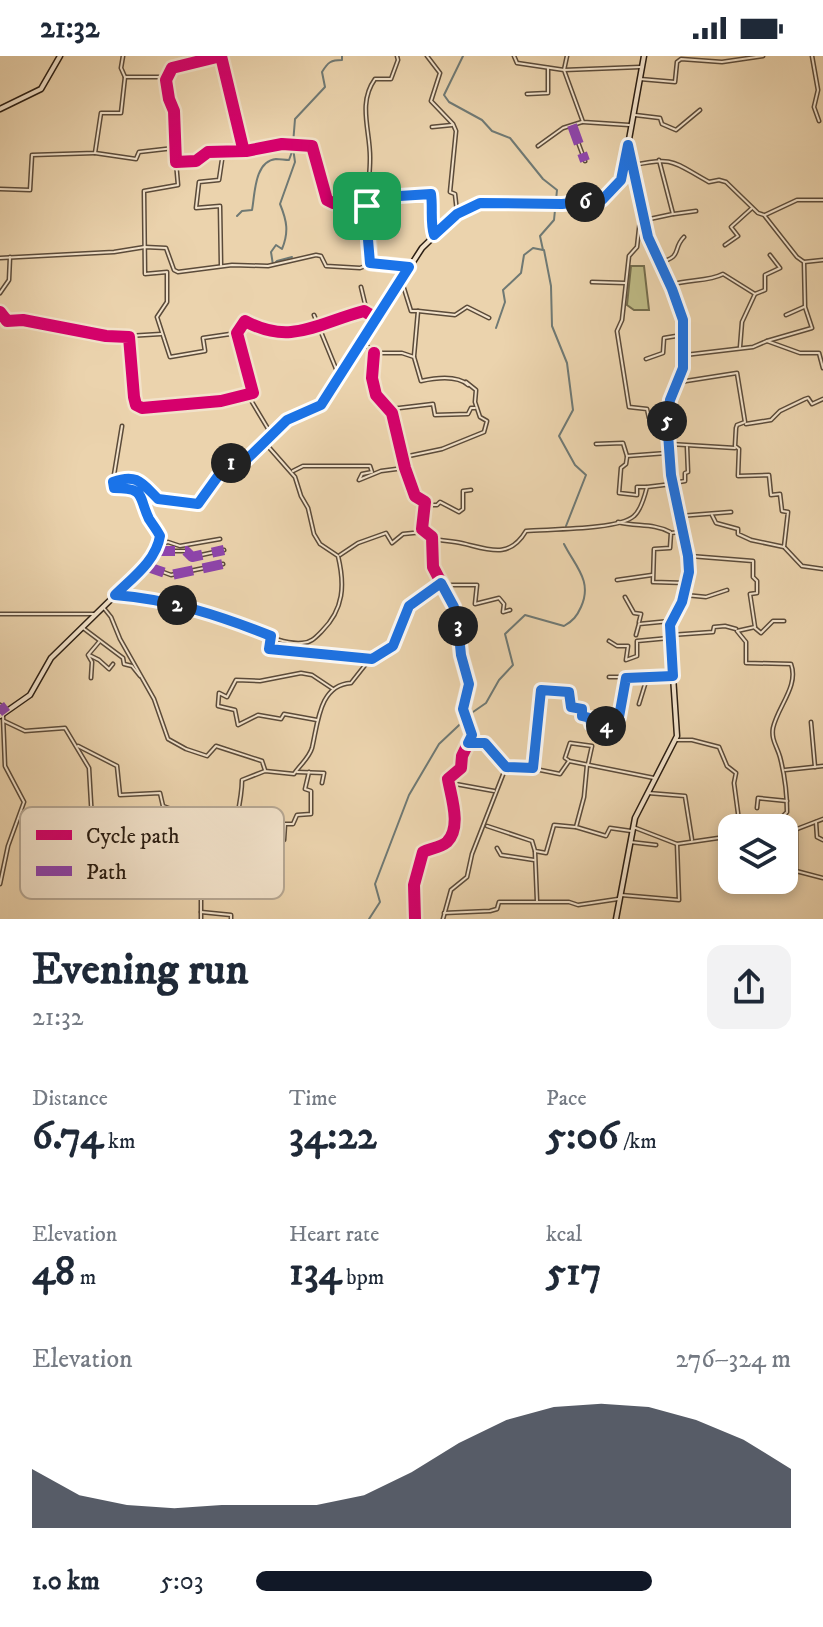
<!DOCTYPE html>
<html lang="en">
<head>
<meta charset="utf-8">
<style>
	:root { --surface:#fff; --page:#f2f2f3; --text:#1f2937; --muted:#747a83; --accent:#111827 }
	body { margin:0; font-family:"IM FELL DW Pica",serif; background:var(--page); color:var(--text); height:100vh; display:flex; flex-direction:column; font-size:30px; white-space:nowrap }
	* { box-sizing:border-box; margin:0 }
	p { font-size:26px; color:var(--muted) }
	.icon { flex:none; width:44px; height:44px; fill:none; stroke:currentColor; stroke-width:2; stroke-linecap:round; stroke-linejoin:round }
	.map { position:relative; height:863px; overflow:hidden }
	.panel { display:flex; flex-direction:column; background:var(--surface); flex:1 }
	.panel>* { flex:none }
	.buttons { position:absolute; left:718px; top:758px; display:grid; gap:16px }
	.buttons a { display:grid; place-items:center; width:80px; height:80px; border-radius:16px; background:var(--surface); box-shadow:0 4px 12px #0003; font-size:40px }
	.pin { position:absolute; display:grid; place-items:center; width:68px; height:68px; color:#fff; margin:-34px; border-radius:16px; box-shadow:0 4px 12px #0006 }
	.km { position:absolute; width:40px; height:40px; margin:-20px; border-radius:50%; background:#222; color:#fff; font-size:22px; line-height:40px; text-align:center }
	.round { display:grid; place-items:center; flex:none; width:84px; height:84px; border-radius:16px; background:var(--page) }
	.head { display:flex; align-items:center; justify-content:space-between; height:136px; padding:0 32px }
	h1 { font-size:44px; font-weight:700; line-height:60px }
	.metrics { display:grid; grid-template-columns:repeat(3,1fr); gap:12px; height:136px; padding:8px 32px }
	.metrics div { display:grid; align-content:center }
	.metrics b { font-size:40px; font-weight:700 }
	.metrics small { font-size:22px; font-weight:400 }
	.metrics p { font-size:22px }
	.chart { height:224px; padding:16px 32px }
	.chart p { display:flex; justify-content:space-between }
	.chart svg { width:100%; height:144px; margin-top:8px; fill:var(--accent); opacity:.7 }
	ul { padding:0 32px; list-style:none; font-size:26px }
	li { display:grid; grid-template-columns:128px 96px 1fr; align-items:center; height:60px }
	li i { height:20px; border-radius:10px; background:var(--accent) }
	.status { display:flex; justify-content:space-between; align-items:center; height:56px; padding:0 40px; background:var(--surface); direction:ltr }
	.status svg { height:22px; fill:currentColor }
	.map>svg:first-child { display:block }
	.green { fill:#beba85; stroke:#746c4c; stroke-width:2 }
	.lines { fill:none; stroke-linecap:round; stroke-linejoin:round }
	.stream { stroke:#6f7974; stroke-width:2 }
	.street-casing { stroke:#5b4b3a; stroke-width:5 }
	.secondary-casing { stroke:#2b1e13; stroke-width:7 }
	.street { stroke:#f2e2ca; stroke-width:2 }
	.secondary { stroke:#f2e2ca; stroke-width:4 }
	.quiet { stroke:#8e44ad; stroke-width:10; stroke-dasharray:20 10; stroke-linecap:butt }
	.cycleway-casing { stroke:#f2e2ca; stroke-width:17 }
	.cycleway { stroke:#d6006c; stroke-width:12 }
	.route-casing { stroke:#fff; stroke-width:16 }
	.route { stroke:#1a73e8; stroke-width:10 }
	.key { fill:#f2e2ca; stroke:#b6a793; stroke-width:2 }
	.key-label { font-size:22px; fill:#2b1e13 }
</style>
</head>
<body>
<div class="status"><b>21:32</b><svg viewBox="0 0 49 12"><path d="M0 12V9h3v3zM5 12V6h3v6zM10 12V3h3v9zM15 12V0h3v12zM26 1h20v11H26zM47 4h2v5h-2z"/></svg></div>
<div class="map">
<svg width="823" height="863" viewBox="0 0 823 863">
	<rect width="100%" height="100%" fill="#ebd3ad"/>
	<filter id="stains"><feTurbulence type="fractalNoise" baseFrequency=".0025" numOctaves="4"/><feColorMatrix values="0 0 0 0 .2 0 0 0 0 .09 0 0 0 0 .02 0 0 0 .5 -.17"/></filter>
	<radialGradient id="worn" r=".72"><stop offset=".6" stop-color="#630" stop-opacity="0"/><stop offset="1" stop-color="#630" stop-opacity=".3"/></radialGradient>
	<path class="green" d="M631 210H644L649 254H634L627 249Z"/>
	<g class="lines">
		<g class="stream">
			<path d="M463 0 444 39 449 46 482 64 492 75 510 82 543 123 557 134 554 164 540 180 543 194 533 192 524 199 521 217 503 234 505 246 496 272"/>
			<path d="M293 88 295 63 325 31 322 16C328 6 331 4 342 4V0"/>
			<path d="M237 160 242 155 252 154C255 139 254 105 276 103 280 103 285 104 289 104L293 93"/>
			<path d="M544 194 551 230 552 270 567 307 573 354 559 380 575 409 586 419 566 470"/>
			<path d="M292 201 277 205 273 209 271 196 276 189 282 193C289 176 287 165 280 148L295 106 293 92"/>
			<path d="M369 863 380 846 375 828 409 739 439 688 473 656 486 647 499 624 513 609 505 578 525 559 564 570C573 565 577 560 581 551 593 525 575 510 564 488"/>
		</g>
		<defs>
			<g id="street">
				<path d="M220 0 172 12 166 24 169 43 174 55 176 106 196 105 208 96 244 95"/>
				<path d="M427 0 440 17 431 45 453 68 456 75 450 136 455 138 457 156"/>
				<path d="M514 0 517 7 564 14 583 66 629 69"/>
				<path d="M567 0 564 14 640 11"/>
				<path d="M812 0 818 34 814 51 819 65"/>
				<path d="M125 21H166"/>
				<path d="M640 23 675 26 677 6 681 3 722 6 763 0"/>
				<path d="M527 38 548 37V12"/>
				<path d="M635 59 660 62 662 68 676 74 700 54"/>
				<path d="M572 70 585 105"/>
				<path d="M432 71 452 69"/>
				<path d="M538 90 563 72 582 66"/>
				<path d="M95 97 136 103 139 96 174 92"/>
				<path d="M176 106 178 129 144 135 145 218 167 216V246L157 261 170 301 205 295 203 282 237 277"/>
				<path d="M634 109C675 100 674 107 709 126L719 124 726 126 758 157 764 159 797 201 804 206 805 251 812 272 767 285"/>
				<path d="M0 133 30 134 32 99 95 97 101 57H121L125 21 121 12 123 0"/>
				<path d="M368 142C368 129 370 116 370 104 371 76 357 48 375 23H391L398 4 397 0"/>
				<path d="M367 148 368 142 431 138 433 177"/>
				<path d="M674 158 696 155"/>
				<path d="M765 159 797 144H823"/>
				<path d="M642 162 640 164 637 191 629 200 622 264 617 275 629 351 647 353 649 362 667 361"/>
				<path d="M645 164 673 158 659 104"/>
				<path d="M725 189 738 180 731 171 752 152"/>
				<path d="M0 202 114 196 145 191 166 192 174 214 178 216 232 209 268 210 316 199 321 200 326 210 360 212 368 209"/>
				<path d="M660 206C683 201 672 193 684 181"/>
				<path d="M804 206 823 204"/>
				<path d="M221 209 220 150 196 152 199 126 219 124 223 97"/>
				<path d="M402 226 411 255H418L414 300"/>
				<path d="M592 226 625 227"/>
				<path d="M671 229C688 223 708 226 723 218L755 238 765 234V219L780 212 770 199"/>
				<path d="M361 231 367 256"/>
				<path d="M0 237 9 224 10 201"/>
				<path d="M418 255 455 259 467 251 489 262"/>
				<path d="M0 256 7 265 23 264 106 280 129 281 134 341 136 349 142 352 221 345 253 337 237 277 245 265C291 290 318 267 364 255L375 262"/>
				<path d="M314 259 339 320"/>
				<path d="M786 259 804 251"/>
				<path d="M128 280 161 278"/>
				<path d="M364 287 374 297H402L414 301 421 325C435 322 457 319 468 329"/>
				<path d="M740 291 742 266 755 238"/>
				<path d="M374 297 372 322 376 339 392 357 405 412 415 440 425 446 422 473 432 481 433 511 454 551 458 569 461 599 469 628 463 653 472 679 462 700 461 712 448 723C451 741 462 771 447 786 440 792 431 792 423 796L414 829 415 863"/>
				<path d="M685 299 753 291 767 285 800 297H819L823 312"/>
				<path d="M646 303 663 297 664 282 682 279"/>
				<path d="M677 329 686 325 737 317 745 366 737 369 736 372 735 390 739 393 738 420 769 419 771 439 780 438 782 455 788 456 784 491 751 484 738 478V473L716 467 712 459"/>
				<path d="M249 341 270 376"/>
				<path d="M391 353 433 348 435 359 468 358 471 352H475"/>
				<path d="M746 368 771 364 780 355 805 343 808 342 812 348 823 343"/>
				<path d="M596 388 623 387 627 400 667 397"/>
				<path d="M670 388 735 392"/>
				<path d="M404 401 442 393 484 376 487 365 480 361 475 346 476 334 466 326"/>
				<path d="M627 401 626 408 621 412 619 437 637 439V431H646"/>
				<path d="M293 415 303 410H370L372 416 362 418 359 424 381 415 404 412"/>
				<path d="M113 425 122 370"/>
				<path d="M673 427 685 425V417L688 416 687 391"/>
				<path d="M426 449H437L440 446 459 456 463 453V435L471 434"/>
				<path d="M680 460 731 456"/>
				<path d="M618 466C636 471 653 467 670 476"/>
				<path d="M680 476 671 477 670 492 654 493 653 526 686 527"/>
				<path d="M434 483C443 485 452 485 461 487 488 493 509 504 526 475 548 473 619 474 634 460 641 454 645 439 647 431L672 428"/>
				<path d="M160 488 168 486 180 490 220 483"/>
				<path d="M785 492 802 510 823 513"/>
				<path d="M158 495H186L192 501 224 494"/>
				<path d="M340 499 358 487 386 477 392 487 403 478 423 476"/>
				<path d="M690 500 753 505V521L757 525V537L750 538 755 571 737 575 746 586V607L791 608C799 630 778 650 773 672 771 684 777 690 780 701 785 720 787 737 787 756L782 761 786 777"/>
				<path d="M147 510 171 519 223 508"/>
				<path d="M617 524 652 519"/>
				<path d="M443 529H477L475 548 499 542 504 548 503 556 510 554"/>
				<path d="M116 539C156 542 193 553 231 565 254 572 278 589 302 587 311 587 316 581 322 575 344 553 345 529 338 500L320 488 314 478 308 452 301 440 295 421 266 388"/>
				<path d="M685 539 706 541 727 534"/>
				<path d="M625 541 634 557 641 558 639 566"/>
				<path d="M103 551 111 561 120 583 154 643 168 683 186 693 207 700 216 690 262 705 265 714"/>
				<path d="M0 558H94"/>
				<path d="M83 572 123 602 124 608 132 610 140 620"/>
				<path d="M755 572 761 577 773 565H784"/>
				<path d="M636 579 639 568 670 565"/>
				<path d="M671 579 713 576 714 571 725 570 736 573"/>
				<path d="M271 582 269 593 371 603"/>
				<path d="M609 585 617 590H628L626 604 637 600V585L669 582"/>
				<path d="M89 599 99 604 109 613 113 608"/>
				<path d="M609 621H672"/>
				<path d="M91 622 92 606 88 599 99 586"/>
				<path d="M639 648 647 622"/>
				<path d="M0 649 6 656"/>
				<path d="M317 664 284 658 281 663 258 659 238 669 235 654 218 650 219 637 227 641 236 624 260 625 301 617 312 619 333 633"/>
				<path d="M4 665 25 675 65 672 89 712 92 764 108 814 145 816 159 814 200 805 213 792H229"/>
				<path d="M811 666 815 711"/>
				<path d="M677 684H692L719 691 727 710 736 717 734 727 740 772"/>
				<path d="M471 687H485L505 710"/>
				<path d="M78 690 117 710 120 739 160 737 163 750 182 757 237 761"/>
				<path d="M568 704 565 702 570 687 592 690 588 708"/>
				<path d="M587 709 584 741 576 771 606 780 610 772 631 775"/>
				<path d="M533 711 541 634 569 636 571 651 582 653V660L590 662 591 668 613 670V663L619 661 626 622"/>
				<path d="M785 714 823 710"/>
				<path d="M297 716 324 717 322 727"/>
				<path d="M450 727 494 735"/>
				<path d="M648 737 685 740 692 784"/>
				<path d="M757 752 758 742 787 745"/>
				<path d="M816 766 817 781 823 784"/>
				<path d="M487 770 532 785 535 795 546 797 554 769 575 771"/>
				<path d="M633 771 677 788 732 780"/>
				<path d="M796 773V815L823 822"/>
				<path d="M784 778 823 763"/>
				<path d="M236 780 251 785 281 786 284 784 285 768H293L297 759 311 758V735L305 733 309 716"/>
				<path d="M630 786 656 789"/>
				<path d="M497 792 501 799 534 804"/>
				<path d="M535 796 537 845"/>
				<path d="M0 828 8 790 24 746 5 710 3 660"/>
				<path d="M621 839 679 844 677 788"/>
				<path d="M201 856 231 859V863"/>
				<path d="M444 857 490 855 497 853 499 846H569L578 849 618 843"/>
				<path d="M201 863V840L224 838C234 825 231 809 232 794 233 770 242 748 242 724L265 715 294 718C300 709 309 702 312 692 318 667 319 629 351 627L366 608 393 590 409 550 440 528"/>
				<path d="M443 863 451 834 467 821 472 798 506 711 520 710 560 718 569 705 654 722"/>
			</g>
			<g id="secondary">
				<path d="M221 0 243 92 246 95 282 88 312 90 327 144 333 147 367 150 370 207 409 211"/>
				<path d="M0 53 41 33 60 0"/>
				<path d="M0 660 30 639 51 602 140 515 155 495 160 480C157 474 153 469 149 463 138 440 146 432 114 432L113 426C143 414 140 430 157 442 166 448 185 446 196 449L204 444 217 418 226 409 251 400 287 364 321 349 422 192 457 158 472 149 488 145 541 148 602 144 621 124 628 89"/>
				<path d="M616 863 635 762 677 680 670 575 689 516 688 500 671 419 666 378 670 344 683 307V264L672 233 648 181 628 89 644 0"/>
			</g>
		</defs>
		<use href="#street" class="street-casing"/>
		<use href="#secondary" class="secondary-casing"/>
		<use href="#street" class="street"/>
		<use href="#secondary" class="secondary"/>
		<g class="quiet">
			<path d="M572 69 585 105"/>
			<path d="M155 495H186L192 501 224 494"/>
			<path d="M145 510 171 519 223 508"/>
			<path d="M0 649 6 657"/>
		</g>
		<defs>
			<g id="cycleway">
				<path d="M246 95 208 96 196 105 176 106 174 55 169 43 166 24 172 12 221 0 243 92 246 95 282 88 312 90 327 144 333 147 367 150 370 207 409 211"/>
				<path d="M0 256 7 265 23 264 106 280 129 281 134 341 136 349 142 352 221 345 253 337 237 277 245 265C291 290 318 267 364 255L376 262"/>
				<path d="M374 297 372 322 376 339 392 357 405 412 415 440 425 446 422 473 432 481 433 511 454 551 458 569 461 599 469 628 463 653 472 679 462 700 461 712 448 723C451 741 462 771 447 786 440 792 431 792 423 796L414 829 415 863"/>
			</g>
		</defs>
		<use href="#cycleway" class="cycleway-casing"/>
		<use href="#cycleway" class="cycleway"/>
	</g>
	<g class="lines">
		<defs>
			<path id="route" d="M628 89 648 181 672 233 683 264V312L670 344 667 364 671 419 688 500 689 516 682 546 670 569 673 620 626 622 619 661 613 663V670L591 668 590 662 582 660V653L571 651 569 636 541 634 533 712 506 711 485 687H468L472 679 463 653 469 628 461 599 458 569 454 551 441 527 409 550 393 590 372 603 269 593 271 580C221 560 169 543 115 539 132 522 156 505 160 480 157 474 153 469 149 463 138 440 146 432 114 432L113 426C137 417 142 427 158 443L198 448 226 409 247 403 287 364 321 349 409 211 370 207 367 172 368 142 431 138C433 152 430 166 434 179L457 158 480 147 562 148 602 144 621 124Z"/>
		</defs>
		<use href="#route" class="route-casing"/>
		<use href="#route" class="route"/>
	</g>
	<rect x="20" y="751" width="264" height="92" rx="12" class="key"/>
	<rect x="36" y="774" width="36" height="10" fill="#d6006c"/>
	<rect x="36" y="810" width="36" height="10" fill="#8e44ad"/>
	<g class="key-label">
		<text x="86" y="787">Cycle path</text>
		<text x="86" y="823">Path</text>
	</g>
	<rect width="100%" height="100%" filter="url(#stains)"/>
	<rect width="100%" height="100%" fill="url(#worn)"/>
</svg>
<div class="buttons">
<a><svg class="icon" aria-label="layers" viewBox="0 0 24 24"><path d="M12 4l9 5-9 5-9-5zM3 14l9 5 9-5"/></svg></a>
</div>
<div class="pin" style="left:367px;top:150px;background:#1e9e55"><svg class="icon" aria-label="arrive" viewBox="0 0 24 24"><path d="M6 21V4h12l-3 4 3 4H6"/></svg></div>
<b class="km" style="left:231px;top:407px">1</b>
<b class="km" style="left:177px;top:549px">2</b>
<b class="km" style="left:458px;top:570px">3</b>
<b class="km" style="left:606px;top:670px">4</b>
<b class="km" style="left:667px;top:365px">5</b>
<b class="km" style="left:585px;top:146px">6</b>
</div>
<section class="panel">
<div class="head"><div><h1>Evening run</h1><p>21:32</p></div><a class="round"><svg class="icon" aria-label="share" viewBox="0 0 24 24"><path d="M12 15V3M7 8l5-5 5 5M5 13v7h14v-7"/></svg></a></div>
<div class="metrics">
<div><p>Distance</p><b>6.74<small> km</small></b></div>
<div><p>Time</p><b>34:22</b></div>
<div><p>Pace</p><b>5:06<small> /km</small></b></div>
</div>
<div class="metrics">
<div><p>Elevation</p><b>48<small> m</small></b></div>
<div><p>Heart rate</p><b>134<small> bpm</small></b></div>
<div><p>kcal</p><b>517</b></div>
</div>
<div class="chart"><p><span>Elevation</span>276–324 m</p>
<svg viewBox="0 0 160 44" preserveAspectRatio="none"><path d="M0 44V26L10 34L20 37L30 38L40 37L50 37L60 37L70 34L80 27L90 18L100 11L110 7L120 6L130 7L140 11L150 17L160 26V44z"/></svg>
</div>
<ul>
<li><b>1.0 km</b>5:03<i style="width:74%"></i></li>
</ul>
</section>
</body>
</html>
